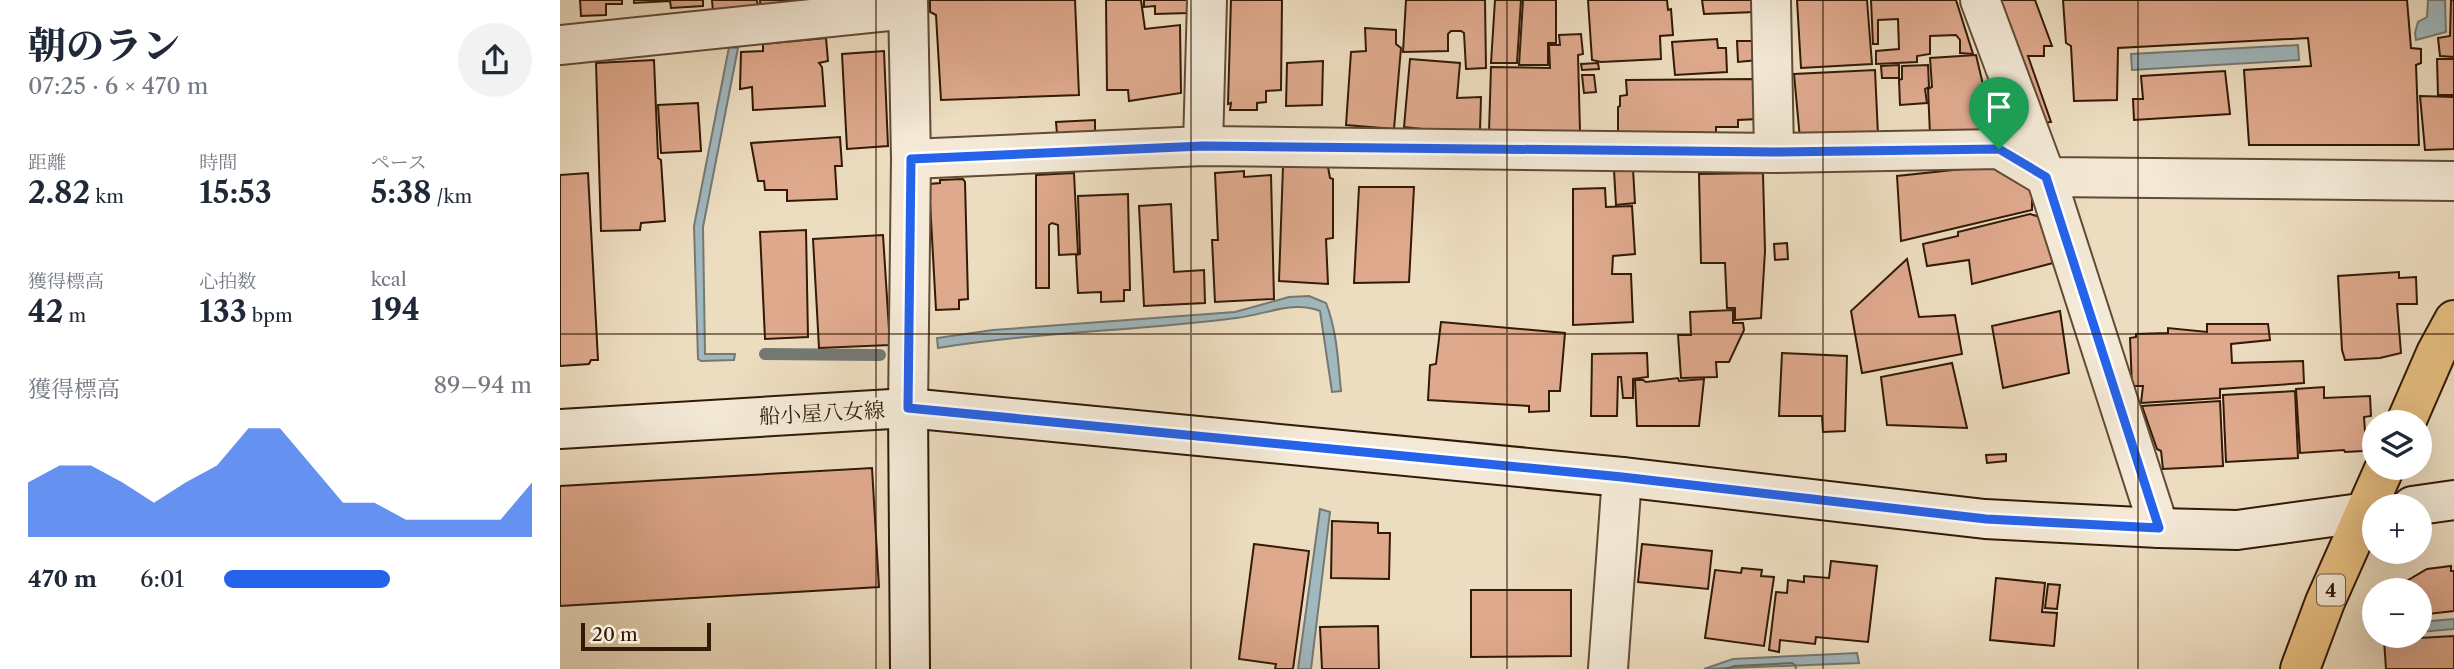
<!DOCTYPE html>
<html lang="ja">
<head>
<meta charset="utf-8">
<style>
	:root { --surface:#fff; --page:#f2f2f3; --text:#1f2937; --muted:#747a83; --accent:#2563eb }
	body { margin:0; font-family:"Libre Caslon Text","Noto Serif JP",serif; background:var(--page); color:var(--text); height:100vh; display:flex; flex-direction:column; font-size:26px; white-space:nowrap }
	* { box-sizing:border-box; margin:0 }
	p { font-size:23px; color:var(--muted) }
	.icon { flex:none; width:38px; height:38px; fill:none; stroke:currentColor; stroke-width:2; stroke-linecap:round; stroke-linejoin:round }
	.map { position:relative; flex:1; overflow:hidden }
	.drawer { display:flex; flex-direction:column; background:var(--surface); width:560px }
	.drawer>* { flex:none }
	.controls { position:absolute; left:1802px; top:410px; display:grid; gap:14px }
	.controls a { display:grid; place-items:center; width:70px; height:70px; border-radius:50%; background:var(--surface); box-shadow:0 7px 28px #0002; font-size:35px }
	.scale { position:absolute; left:21px; bottom:18px; width:130px; box-sizing:border-box; padding-left:7px; border:4px solid #321a06; border-top:0; font-size:19px; line-height:24px; white-space:nowrap; color:#321a06; -webkit-text-stroke:5px #f3e9d6; paint-order:stroke }
	.pin { position:absolute; display:grid; place-items:center; width:60px; height:60px; color:#fff; margin:-72px -30px; border-radius:50% 50% 50% 0; rotate:-45deg; box-shadow:0 0 7px #0007 }
	.pin .icon { rotate:45deg }
	.round { display:grid; place-items:center; flex:none; width:74px; height:74px; border-radius:37px; background:var(--page) }
	.overview { display:flex; align-items:center; justify-content:space-between; height:119px; padding:0 28px }
	h1 { font-size:38px; font-weight:800; line-height:52px }
	.metrics { display:grid; grid-template-columns:repeat(3,1fr); gap:10px; height:119px; padding:7px 28px }
	.metrics div { display:grid; align-content:center }
	.metrics b { font-size:30px; font-weight:800 }
	.metrics small { font-size:19px; font-weight:400 }
	.metrics p { font-size:19px }
	.chart { height:196px; padding:14px 28px }
	.chart p { display:flex; justify-content:space-between }
	.chart svg { width:100%; height:126px; margin-top:7px; fill:var(--accent); opacity:.7 }
	ul { padding:0 28px; list-style:none; font-size:23px }
	li { display:grid; grid-template-columns:112px 84px 1fr; align-items:center; height:52px }
	li i { height:18px; border-radius:9px; background:var(--accent) }
	main { display:flex; flex:1; min-height:0 }
	.map>svg:first-child { display:block }
	.water { fill:#a0b8be; stroke:#747974; stroke-width:2 }
	.lines { fill:none; stroke-linecap:round; stroke-linejoin:round }
	.shore { stroke:#696962; stroke-width:2 }
	.stream { stroke:#747974; stroke-width:12 }
	.building { fill:#dfa98d; stroke:#321a06; stroke-width:2 }
	.street-casing { stroke:#614b34; stroke-width:42 }
	.secondary-casing { stroke:#321a06; stroke-width:42 }
	.primary-casing { stroke:#321a06; stroke-width:42 }
	.street { stroke:#f3e9d6; stroke-width:38 }
	.secondary { stroke:#f3e9d6; stroke-width:38 }
	.primary { stroke:#e6be80; stroke-width:38 }
	.route-casing { stroke:#fff; stroke-width:14 }
	.route { stroke:#2563eb; stroke-width:9 }
	.grid { fill:none; stroke:#321a06; stroke-width:2; stroke-opacity:0.55 }
	.labels { text-anchor:middle; dominant-baseline:central; stroke-width:5; stroke-linejoin:round; paint-order:stroke }
	.shield { fill:#f3e9d6; stroke:#6c5844; stroke-width:2 }
	.shield-label { font-size:19px; font-weight:bold; fill:#321a06 }
	.street-label { font-size:21px; fill:#321a06; stroke:#f3e9d6 }
</style>
</head>
<body>
<main>
<section class="drawer">
<div class="overview"><div><h1>朝のラン</h1><p>07:25 · 6 × 470 m</p></div><a class="round"><svg class="icon" aria-label="share" viewBox="0 0 24 24"><path d="M12 15V3M7 8l5-5 5 5M5 13v7h14v-7"/></svg></a></div>
<div class="metrics">
<div><p>距離</p><b>2.82<small> km</small></b></div>
<div><p>時間</p><b>15:53</b></div>
<div><p>ペース</p><b>5:38<small> /km</small></b></div>
</div>
<div class="metrics">
<div><p>獲得標高</p><b>42<small> m</small></b></div>
<div><p>心拍数</p><b>133<small> bpm</small></b></div>
<div><p>kcal</p><b>194</b></div>
</div>
<div class="chart"><p><span>獲得標高</span>89–94 m</p>
<svg viewBox="0 0 160 44" preserveAspectRatio="none"><path d="M0 44V25L10 19L20 19L30 25L40 32L50 25L60 19L70 6L80 6L90 19L100 32L110 32L120 38L130 38L140 38L150 38L160 25V44z"/></svg>
</div>
<ul>
<li><b>470 m</b>6:01<i style="width:54%"></i></li>
</ul>
</section>
<div class="map">
<svg width="1894" height="669" viewBox="0 0 1894 669">
	<rect width="100%" height="100%" fill="#edddc0"/>
	<filter id="stains"><feTurbulence type="fractalNoise" baseFrequency=".00286" numOctaves="4"/><feColorMatrix values="0 0 0 0 .2 0 0 0 0 .09 0 0 0 0 .02 0 0 0 .5 -.17"/></filter>
	<radialGradient id="worn" r=".72"><stop offset=".6" stop-color="#630" stop-opacity="0"/><stop offset="1" stop-color="#630" stop-opacity=".3"/></radialGradient>
	<g class="water">
		<path d="M1868 0H1885L1886 32 1856 40 1855 33 1858 22 1867 17Z"/>
		<path d="M1738 45 1739 60 1572 70 1571 54Z"/>
		<path d="M169 47 178 48 143 227 145 354H175L174 360 141 361 138 359 134 226Z"/>
		<path d="M749 296 766 303C777 331 778 361 781 391L772 392 760 311C732 300 705 315 676 318 577 331 477 332 378 348L377 338 433 330 675 312 729 297Z"/>
		<path d="M760 509 770 512 751 669H738Z"/>
		<path d="M1894 619V629L1860 632V622Z"/>
		<path d="M1297 653 1299 663 1144 669 1173 659Z"/>
	</g>
	<g class="lines">
		<path class="shore" d="M1165 669 1175 666 1232 663 1235 665 1236 669"/>
		<path class="stream" d="M205 354 320 355"/>
	</g>
	<g class="building">
		<path d="M20 0H62V4H46V15L21 16Z"/>
		<path d="M74 0H143V6L111 8 110 1 74 3Z"/>
		<path d="M152 0H197L198 10 153 12Z"/>
		<path d="M200 0H292L201 10Z"/>
		<path d="M370 0H515L519 95 381 100 376 15 370 12Z"/>
		<path d="M546 0H581L585 29 620 25 621 93 569 101 568 90H547Z"/>
		<path d="M584 0H627L628 13 595 14V6L584 7Z"/>
		<path d="M671 0H722L721 90 706 91V102L697 103V110H670L671 103 668 104Z"/>
		<path d="M846 0H925L926 68 906 69 904 33 901 31H891L888 34V51L843 52Z"/>
		<path d="M935 0H961L957 63H931Z"/>
		<path d="M963 0H996V43H988V65H959Z"/>
		<path d="M1028 0H1107L1108 10 1111 9 1113 35 1100 36 1101 59 1041 62 1032 60Z"/>
		<path d="M1142 0H1194L1195 12 1144 14Z"/>
		<path d="M1237 0H1307L1312 64 1241 68Z"/>
		<path d="M1311 0H1396L1413 54 1400 53V40L1396 35 1370 36V54L1357 56V62L1316 64V51L1339 49 1338 19 1318 20V44H1313Z"/>
		<path d="M1440 0H1475L1492 46H1484V56H1468L1491 122 1483 123Z"/>
		<path d="M1503 0H1847L1851 48 1861 49V63L1856 65 1859 145H1689L1684 70 1751 66 1748 38 1558 48 1557 100 1514 101 1511 46 1506 43Z"/>
		<path d="M1891 0H1894V57L1880 56 1878 38 1890 36Z"/>
		<path d="M805 28 836 30V44L841 48 834 129 786 125 791 52 806 51Z"/>
		<path d="M1021 34 1023 54 1018 55 1020 131 929 132 931 67 990 68 989 45H1000L999 35Z"/>
		<path d="M266 38 268 61 259 63 262 67 265 106 193 110 192 87 180 89 181 52 203 51V44Z"/>
		<path d="M1157 39 1158 48H1166L1167 72 1115 75 1112 42Z"/>
		<path d="M1177 41H1197L1198 60 1178 62Z"/>
		<path d="M324 51 328 146 287 149 282 54Z"/>
		<path d="M1416 55 1434 131 1370 134 1368 89 1372 87 1370 58Z"/>
		<path d="M850 59 900 63 897 98 921 97 920 131 889 132 844 127Z"/>
		<path d="M1877 59H1894V95H1878Z"/>
		<path d="M94 60 98 158 101 160 105 221 81 223 80 230 41 231 36 63Z"/>
		<path d="M763 61 762 105 726 106 727 63Z"/>
		<path d="M1038 63 1039 69 1022 70 1021 64Z"/>
		<path d="M1339 65V78H1322L1321 66Z"/>
		<path d="M1368 65 1369 87 1365 89 1367 103 1340 105 1339 80 1342 79V66Z"/>
		<path d="M1315 70 1318 135 1240 139 1234 74Z"/>
		<path d="M1665 71 1670 114 1574 120 1573 99H1583L1581 76Z"/>
		<path d="M1022 75H1034L1036 92 1024 93Z"/>
		<path d="M1195 79 1198 119 1178 120V127H1156V135L1058 133V107L1060 106V96L1067 95 1066 80Z"/>
		<path d="M1860 96 1894 97V149L1865 150Z"/>
		<path d="M138 103 141 151 101 153 98 105Z"/>
		<path d="M535 120V132L497 134 496 122Z"/>
		<path d="M280 137 282 166H275L277 199 227 201V190H205L204 181H198L191 143Z"/>
		<path d="M723 166 768 167 770 178 773 179V238L766 239 768 284 719 281Z"/>
		<path d="M1431 166 1472 190V210L1341 241 1337 176Z"/>
		<path d="M1073 169 1075 203 1056 205 1054 170Z"/>
		<path d="M684 171V177L711 175 714 299 655 302 652 240H658L655 173Z"/>
		<path d="M28 173 38 360H31L29 364 0 366V175Z"/>
		<path d="M514 173 518 254 499 255 498 225 492 223 489 225V288H476V175Z"/>
		<path d="M1203 173 1205 251 1201 318 1175 320V308H1167L1165 263H1141L1139 174Z"/>
		<path d="M403 179 405 182 408 299 399 300V309L376 310 369 184 380 183V180Z"/>
		<path d="M799 187H854L849 282 794 283Z"/>
		<path d="M1045 188 1046 207 1072 206 1075 254 1053 256 1052 274H1071L1073 322 1013 325V189Z"/>
		<path d="M568 194 570 290H564V301L541 302V292L518 293 516 255 520 254 518 196Z"/>
		<path d="M611 204 614 272 644 270 645 303 584 306 579 206Z"/>
		<path d="M1470 214 1480 217 1493 263 1412 284 1409 260 1367 266 1363 244 1398 236V232Z"/>
		<path d="M246 230 248 337 205 339 200 232Z"/>
		<path d="M323 235 330 345 259 348 253 239Z"/>
		<path d="M1227 243 1228 259 1215 260 1214 244Z"/>
		<path d="M1347 259 1359 317 1395 315 1402 354 1302 373 1291 311Z"/>
		<path d="M1839 272V278L1856 277 1857 304H1837L1841 353 1820 358 1785 360 1782 350 1778 276Z"/>
		<path d="M1173 310V323H1183L1184 330 1169 362H1156L1157 377 1121 378 1118 335H1131L1130 312Z"/>
		<path d="M1500 311 1509 373 1443 388 1432 326Z"/>
		<path d="M881 322 1005 333 1000 391H989V411L969 412V406L868 400 870 365 876 364Z"/>
		<path d="M1647 324H1708L1710 340 1671 344 1672 363 1743 361 1744 383 1660 389V398L1581 403 1583 386H1572L1570 338 1576 337V334L1608 333V328L1647 332Z"/>
		<path d="M1087 353 1088 377 1073 379V398H1063L1061 377H1058L1057 416H1031L1032 354Z"/>
		<path d="M1222 353 1287 356 1285 431 1263 432 1262 416H1219Z"/>
		<path d="M1392 363 1407 428 1327 425 1321 377Z"/>
		<path d="M1118 378 1119 381 1144 379 1139 426H1077L1075 380H1083L1086 382Z"/>
		<path d="M1764 387V398L1810 396 1811 416 1804 417 1806 446 1803 451 1785 452 1784 450 1740 453 1736 389Z"/>
		<path d="M1735 391 1738 458 1666 462 1663 395Z"/>
		<path d="M1660 401 1663 466 1603 469 1601 451 1597 449 1582 406Z"/>
		<path d="M1446 454V461L1427 463 1426 455Z"/>
		<path d="M312 468 319 587 0 606V486Z"/>
		<path d="M772 521 818 523V533H830L829 579 771 578Z"/>
		<path d="M694 544 749 551 733 669H715L716 664 679 659Z"/>
		<path d="M1082 544 1152 551 1148 589 1078 582Z"/>
		<path d="M1271 561 1317 566 1308 642 1256 637 1255 644 1220 640 1219 652 1209 650 1216 592 1227 593 1228 580 1244 582V576L1269 578Z"/>
		<path d="M1891 566V571H1894V611L1860 615V590H1838V586L1867 569Z"/>
		<path d="M1182 568 1202 570 1201 576 1214 577 1204 646 1145 638 1155 570 1181 573Z"/>
		<path d="M1436 578 1485 583 1482 612 1497 613 1494 646 1430 640Z"/>
		<path d="M1488 584 1500 585 1497 609 1485 608Z"/>
		<path d="M911 590H1011V656L911 657Z"/>
		<path d="M818 626 819 669H762L760 627Z"/>
		<path d="M1894 636V669H1826L1824 640Z"/>
	</g>
	<g class="lines">
		<defs>
			<g id="street">
				<path d="M348 0 351 159 348 408"/>
				<path d="M1211 0 1214 153"/>
				<path d="M1420 0 1486 177 1599 528"/>
				<path d="M0 45 348 9"/>
				<path d="M643 146 647 0"/>
				<path d="M351 159 643 146 1214 153 1439 149 1486 177 1894 181"/>
				<path d="M1048 669 1062 477"/>
			</g>
			<g id="secondary">
				<path d="M348 408 350 669"/>
				<path d="M0 429 348 408 1062 477 1425 519 1599 528 1677 530 1815 511"/>
				<path d="M1852 506 1894 500"/>
			</g>
			<g id="primary">
				<path d="M1846 422 1876 353 1894 320"/>
				<path d="M1740 669 1765 602 1825 467"/>
			</g>
		</defs>
		<use href="#street" class="street-casing"/>
		<use href="#secondary" class="secondary-casing"/>
		<use href="#primary" class="primary-casing"/>
		<use href="#street" class="street"/>
		<use href="#secondary" class="secondary"/>
		<use href="#primary" class="primary"/>
	</g>
	<g class="lines">
		<defs>
			<path id="route" d="M643 146 1214 152 1439 149 1486 177 1599 528 1426 519 1062 477 348 408 351 159Z"/>
		</defs>
		<use href="#route" class="route-casing"/>
		<use href="#route" class="route"/>
	</g>
	<path class="grid" d="M316 0V669M631 0V669M947 0V669M1263 0V669M1578 0V669M0 334H1894"/>
	<g class="labels">
		<rect class="shield" x="1757" y="574.5" width="28" height="31" rx="5"/>
		<g class="shield-label">
			<text x="1771" y="590">4</text>
		</g>
		<g class="street-label">
			<text transform="translate(262 413) rotate(-3)">船小屋八女線</text>
		</g>
	</g>
	<rect width="100%" height="100%" filter="url(#stains)"/>
	<rect width="100%" height="100%" fill="url(#worn)"/>
</svg>
<div class="controls">
<a><svg class="icon" aria-label="layers" viewBox="0 0 24 24"><path d="M12 4l9 5-9 5-9-5zM3 14l9 5 9-5"/></svg></a>
<a>+</a>
<a>−</a>
</div>
<div class="scale">20 m</div>
<div class="pin" style="left:1439px;top:149px;background:#1e9e55"><svg class="icon" aria-label="arrive" viewBox="0 0 24 24"><path d="M6 21V4h12l-3 4 3 4H6"/></svg></div>
</div>
</main>
</body>
</html>
